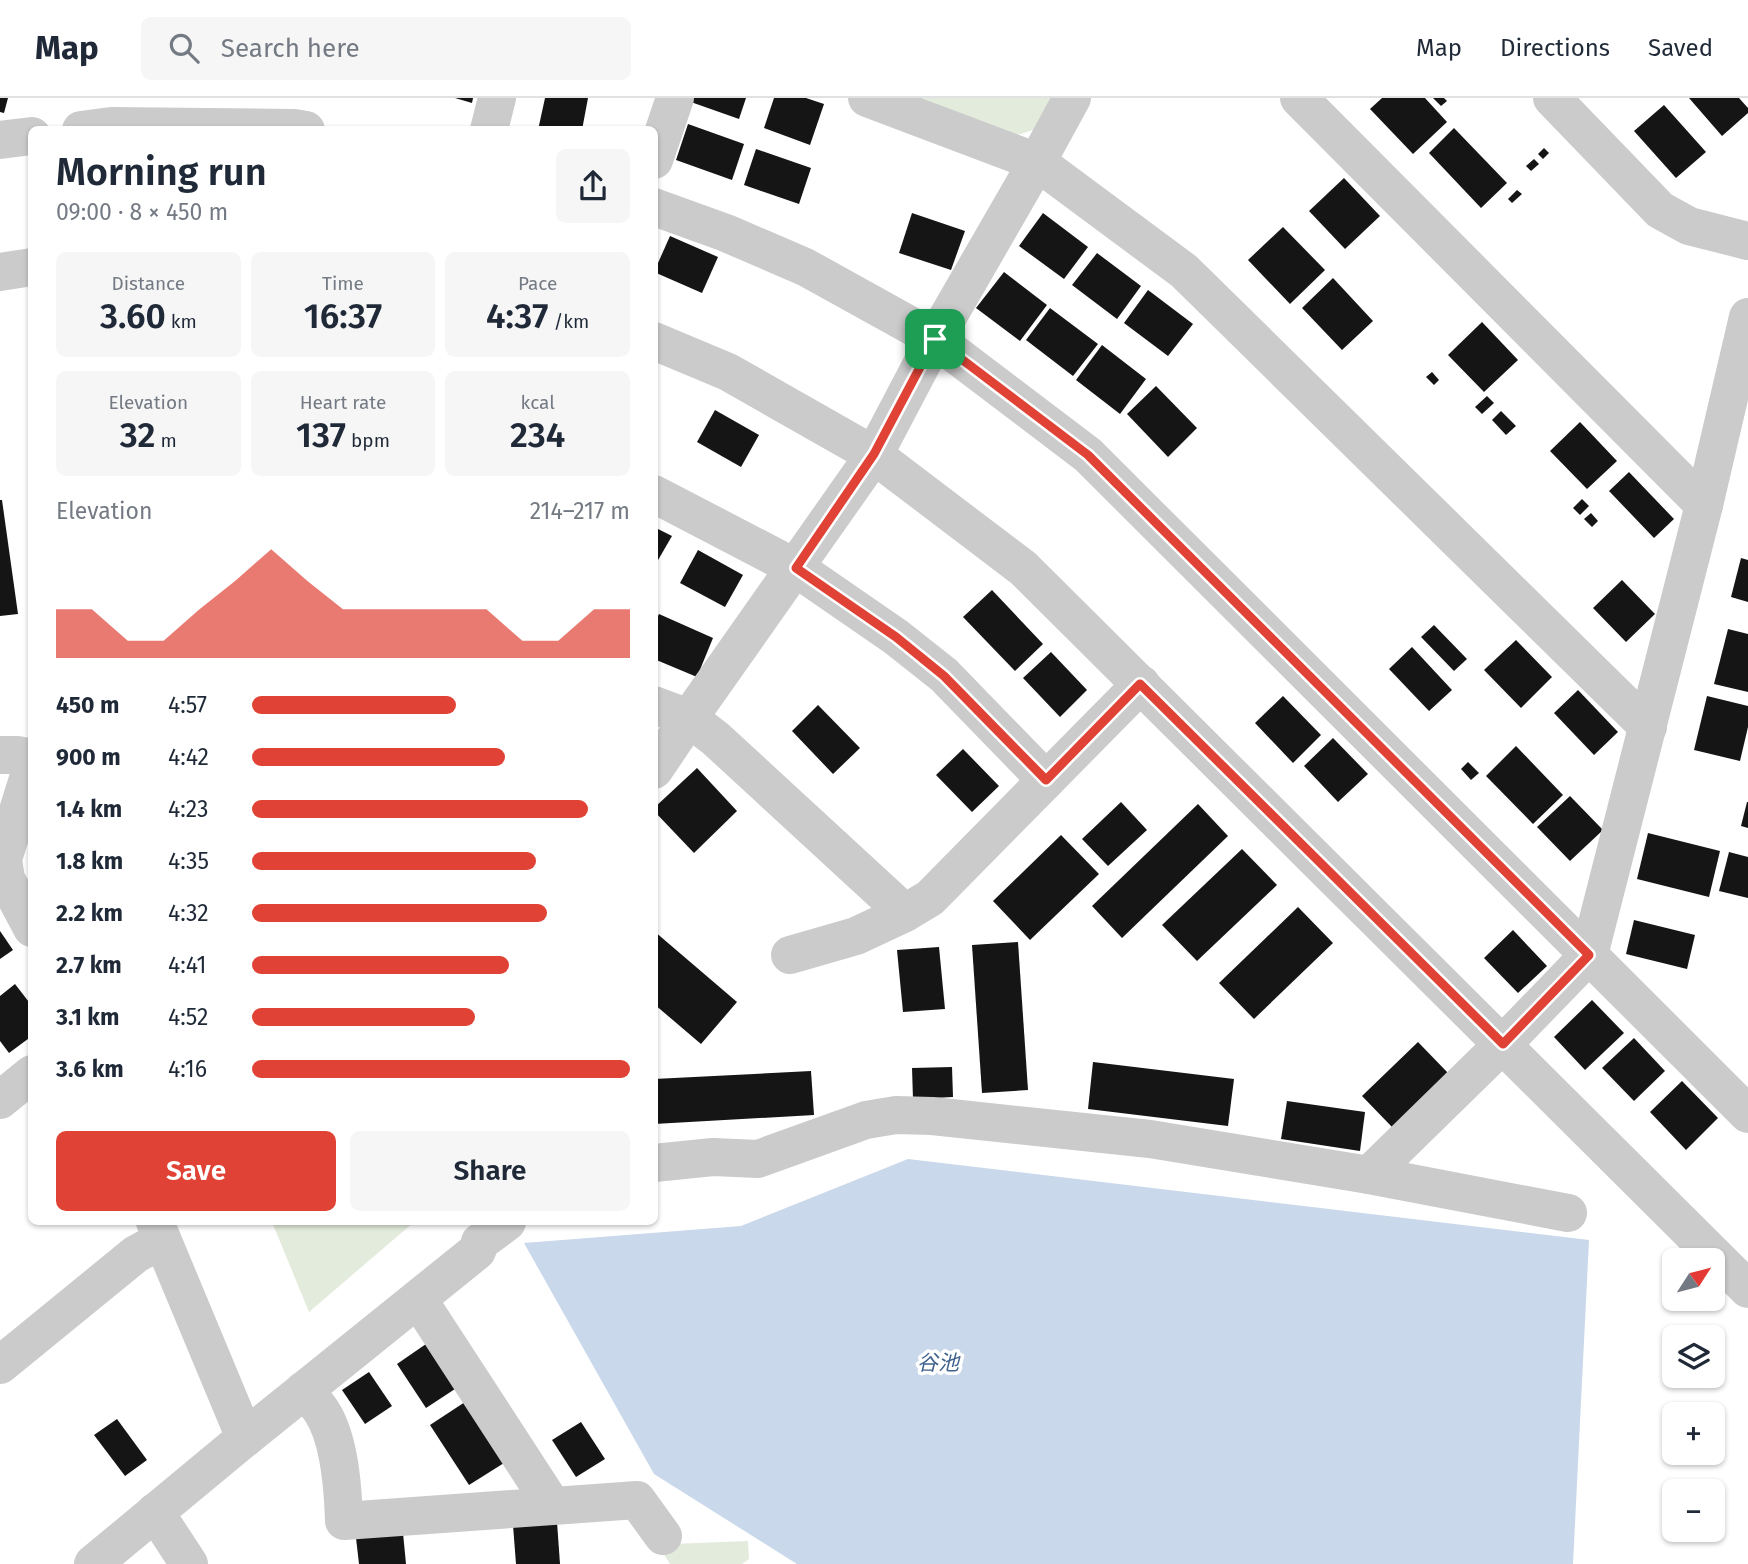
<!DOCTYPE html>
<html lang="en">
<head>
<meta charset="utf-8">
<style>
	:root { --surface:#fff; --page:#f6f6f7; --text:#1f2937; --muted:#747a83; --line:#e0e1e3; --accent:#e04336 }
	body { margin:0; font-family:"Fira Sans","Noto Sans JP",sans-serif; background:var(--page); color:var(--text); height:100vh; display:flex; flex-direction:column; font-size:26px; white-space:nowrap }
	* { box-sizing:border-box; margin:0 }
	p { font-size:23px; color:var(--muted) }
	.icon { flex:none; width:38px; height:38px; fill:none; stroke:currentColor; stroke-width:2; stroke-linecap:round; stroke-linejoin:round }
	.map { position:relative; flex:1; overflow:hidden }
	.drawer { position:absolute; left:28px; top:28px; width:630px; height:1099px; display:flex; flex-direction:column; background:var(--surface); border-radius:10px; box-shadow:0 2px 5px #0004 }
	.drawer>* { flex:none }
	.needle { width:46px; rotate:54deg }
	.controls { position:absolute; left:1662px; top:1150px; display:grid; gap:14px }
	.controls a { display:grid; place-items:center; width:63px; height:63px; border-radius:10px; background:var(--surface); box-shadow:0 2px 5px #0004; font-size:35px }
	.pin { position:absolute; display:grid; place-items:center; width:60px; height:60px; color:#fff; margin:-30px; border-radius:14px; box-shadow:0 4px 10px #0006 }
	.round { display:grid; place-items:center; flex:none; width:74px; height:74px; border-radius:10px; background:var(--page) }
	.overview { display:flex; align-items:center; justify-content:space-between; height:119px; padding:0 28px }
	h1 { font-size:38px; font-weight:600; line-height:52px }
	.stats { display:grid; grid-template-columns:repeat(3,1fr); gap:10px; height:119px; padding:7px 28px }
	.stats div { display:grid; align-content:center; border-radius:10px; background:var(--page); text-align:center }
	.stats b { font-size:35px; font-weight:600 }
	.stats small { font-size:19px; font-weight:400 }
	.stats p { font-size:19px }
	.chart { height:196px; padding:14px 28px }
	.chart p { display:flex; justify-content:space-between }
	.chart svg { width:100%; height:126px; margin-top:7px; fill:var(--accent); opacity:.7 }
	.cta { display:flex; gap:14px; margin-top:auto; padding:14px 28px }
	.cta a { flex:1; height:80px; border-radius:10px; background:var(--accent); color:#fff; font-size:28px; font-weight:600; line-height:80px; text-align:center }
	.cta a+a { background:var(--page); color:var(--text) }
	ul { padding:0 28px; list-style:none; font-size:23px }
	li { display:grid; grid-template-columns:112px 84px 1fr; align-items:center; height:52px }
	li i { height:18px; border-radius:9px; background:var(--accent) }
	header { display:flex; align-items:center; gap:42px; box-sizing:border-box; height:98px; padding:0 35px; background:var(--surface); border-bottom:2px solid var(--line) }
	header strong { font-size:33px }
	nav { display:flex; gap:38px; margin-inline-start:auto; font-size:24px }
	.search { width:490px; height:63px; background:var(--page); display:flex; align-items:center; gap:18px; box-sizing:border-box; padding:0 24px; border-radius:10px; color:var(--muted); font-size:26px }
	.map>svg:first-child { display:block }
	.green { fill:#e2ebdc }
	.water { fill:#c9d8ea }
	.building { fill:#151515 }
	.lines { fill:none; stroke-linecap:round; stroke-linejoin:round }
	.minor { stroke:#cbcbcb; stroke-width:38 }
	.route-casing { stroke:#fff; stroke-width:14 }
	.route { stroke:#e04336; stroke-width:9 }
	.labels { text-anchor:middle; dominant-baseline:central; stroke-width:7; stroke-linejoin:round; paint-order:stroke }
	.water-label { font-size:21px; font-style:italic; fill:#3f638e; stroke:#fff }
</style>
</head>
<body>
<header>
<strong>Map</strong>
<div class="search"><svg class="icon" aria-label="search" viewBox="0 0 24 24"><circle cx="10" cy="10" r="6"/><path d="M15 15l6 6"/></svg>Search here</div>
<nav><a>Map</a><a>Directions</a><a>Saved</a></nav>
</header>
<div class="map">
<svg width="1748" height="1466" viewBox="0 0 1748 1466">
	<rect width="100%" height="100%" fill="#fff"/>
	<g class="green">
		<path d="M905 0H1055L1039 30 1011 39Z"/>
		<path d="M272 1124H414L309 1214Z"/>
		<path d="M748 1443 749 1461 742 1466H670L656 1444 672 1446Z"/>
	</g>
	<path class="water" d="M908 1061 1589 1142 1573 1466H797L654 1376 524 1145 741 1128Z"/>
	<g class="building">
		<path d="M0 0H8L4 15 0 14Z"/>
		<path d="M455 0H473L472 5Z"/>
		<path d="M545 0H588L582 32H538Z"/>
		<path d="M689 0H746L739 21 688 3Z"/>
		<path d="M774 0H806L824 6 810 47 764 30Z"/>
		<path d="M1382 0H1425L1447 24 1413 56 1370 11Z"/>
		<path d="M1433 0H1444L1447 3 1441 8Z"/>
		<path d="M1689 0H1739L1748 10V15L1722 38Z"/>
		<path d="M1664 7 1706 54 1676 80 1634 33Z"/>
		<path d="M688 26 744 46 732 82 676 62Z"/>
		<path d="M1454 30 1507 85 1481 110 1429 55Z"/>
		<path d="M1544 50 1549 55 1543 61 1538 56Z"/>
		<path d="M756 51 811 70 799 106 744 87Z"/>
		<path d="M1534 61 1539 66 1531 73 1526 68Z"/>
		<path d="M1344 80 1380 118 1345 151 1309 113Z"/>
		<path d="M1517 92 1522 96 1512 105 1508 101Z"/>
		<path d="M912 115 965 133 951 172 899 155Z"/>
		<path d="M1043 115 1088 149 1064 181 1019 148Z"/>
		<path d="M1283 129 1325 172 1290 206 1248 162Z"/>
		<path d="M670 138 718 159 702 195 654 174Z"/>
		<path d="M1097 155 1141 188 1117 221 1072 187Z"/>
		<path d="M1004 174 1047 207 1020 243 976 210Z"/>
		<path d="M1333 180 1373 223 1342 252 1302 210Z"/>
		<path d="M1148 192 1193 226 1168 258 1124 225Z"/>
		<path d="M1050 210 1098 246 1073 278 1026 242Z"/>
		<path d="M1482 224 1518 262 1484 294 1448 257Z"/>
		<path d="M1102 247 1146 281 1120 316 1076 282Z"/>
		<path d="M1432 274 1439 282 1434 287 1426 279Z"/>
		<path d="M1156 288 1197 330 1168 359 1127 316Z"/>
		<path d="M1487 298 1494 305 1482 316 1475 309Z"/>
		<path d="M715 312 759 337 741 369 697 344Z"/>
		<path d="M1501 313 1516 328 1506 337 1492 322Z"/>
		<path d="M1580 324 1617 363 1587 391 1550 353Z"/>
		<path d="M1629 374 1674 421 1654 440 1609 393Z"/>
		<path d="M1582 401 1589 408 1580 417 1573 410Z"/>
		<path d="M0 402H2L18 516 0 518Z"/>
		<path d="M1591 415 1598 423 1592 429 1584 421Z"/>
		<path d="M654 429 672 438 654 469Z"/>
		<path d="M698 452 743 477 725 509 680 485Z"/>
		<path d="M1741 460 1748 462V504L1731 499Z"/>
		<path d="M1622 482 1655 516 1626 544 1593 510Z"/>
		<path d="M992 492 1043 546 1015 573 963 519Z"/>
		<path d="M659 516 713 540 697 579 654 561V526Z"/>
		<path d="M1434 527 1467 561 1454 573 1421 539Z"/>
		<path d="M1728 531 1748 536V594L1714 586Z"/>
		<path d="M1516 542 1552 579 1521 610 1484 572Z"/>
		<path d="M1412 549 1452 592 1429 613 1389 571Z"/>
		<path d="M1051 554 1087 592 1060 619 1023 580Z"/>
		<path d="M1578 592 1618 634 1594 657 1554 615Z"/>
		<path d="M1283 598 1321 637 1293 665 1255 625Z"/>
		<path d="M1707 598 1748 608V629L1740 663 1694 652Z"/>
		<path d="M818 607 860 650 833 676 792 633Z"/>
		<path d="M1333 640 1368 676 1338 704 1304 668Z"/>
		<path d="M1516 648 1563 697 1533 726 1486 678Z"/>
		<path d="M963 651 999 688 972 714 936 677Z"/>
		<path d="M1468 664 1479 675 1471 682 1461 671Z"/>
		<path d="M697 670 737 713 694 755 654 713V710Z"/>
		<path d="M1570 698 1603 732 1570 763 1537 729Z"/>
		<path d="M1121 704 1147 732 1108 768 1082 741Z"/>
		<path d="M1747 704H1748V730L1741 728Z"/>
		<path d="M1198 706 1228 738 1122 840 1092 808Z"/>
		<path d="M1648 735 1720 753 1709 799 1637 781Z"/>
		<path d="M1061 737 1099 776 1030 842 993 803Z"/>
		<path d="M1242 751 1277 787 1197 863 1162 827Z"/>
		<path d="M1729 754 1748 759V800L1719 793Z"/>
		<path d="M1298 809 1333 845 1254 921 1219 885Z"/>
		<path d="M1634 822 1695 837 1687 871 1626 856Z"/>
		<path d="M1513 832 1547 868 1518 895 1484 860Z"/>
		<path d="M0 833 13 852 0 861Z"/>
		<path d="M654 833 737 904 701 946 654 906Z"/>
		<path d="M1018 844 1028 992 982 995 972 847Z"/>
		<path d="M939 849 945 911 903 914 897 852Z"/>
		<path d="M15 886 32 908V938L9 955 0 943V898Z"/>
		<path d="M1592 902 1624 935 1585 972 1554 939Z"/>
		<path d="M1634 940 1665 973 1634 1003 1602 970Z"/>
		<path d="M1418 944 1448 975 1392 1029 1362 998Z"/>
		<path d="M1093 964 1234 981 1228 1028 1088 1011Z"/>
		<path d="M952 969 953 999 913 1001 912 970Z"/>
		<path d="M811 973 814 1017 654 1026V981Z"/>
		<path d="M1682 983 1718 1020 1686 1052 1650 1014Z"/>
		<path d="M1287 1003 1365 1014 1360 1053 1281 1041Z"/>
		<path d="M426 1246 455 1291 426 1310 397 1266Z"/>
		<path d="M369 1274 392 1308 365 1326 342 1292Z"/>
		<path d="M465 1304 504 1365 469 1387 430 1327Z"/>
		<path d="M117 1321 147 1362 125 1378 94 1337Z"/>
		<path d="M581 1324 605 1361 576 1379 552 1342Z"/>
		<path d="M557 1424 560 1466H516L513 1427Z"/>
		<path d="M403 1435 406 1466H359L356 1440Z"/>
	</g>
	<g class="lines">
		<g class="minor">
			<path d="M867 0 1037 64 1184 173 1648 629"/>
			<path d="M1299 0 1704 407"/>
			<path d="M1552 0 1660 112 1689 128 1748 143"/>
			<path d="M81 32 111 28 294 30 306 32"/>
			<path d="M489 32 497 0"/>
			<path d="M0 42 32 38"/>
			<path d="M654 62 675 0"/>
			<path d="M654 109 726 135 805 169 935 241 1088 357 1748 1016"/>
			<path d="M0 174 32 169"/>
			<path d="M654 243 728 274 874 357 1023 470 1748 1191"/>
			<path d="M654 396 796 470 896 539 944 577 1046 682"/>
			<path d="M654 607 689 620 716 641 905 815 930 800 1141 586"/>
			<path d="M0 657H17L32 660"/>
			<path d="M32 668 3 761 6 781 32 830"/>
			<path d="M654 672 689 620 874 357 935 241 1037 64 1072 0"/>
			<path d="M790 857 856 838 905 815"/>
			<path d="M0 1002 32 976"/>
			<path d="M654 1065 713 1059 758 1061 866 1022 896 1017 932 1018 1150 1041 1369 1077 1503 946 1589 857 1704 407 1748 219"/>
			<path d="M1369 1077 1568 1115"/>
			<path d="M155 1124 245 1340"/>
			<path d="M418 1201 552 1407"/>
			<path d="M0 1267 136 1156 162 1142"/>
			<path d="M304 1292C310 1299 317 1306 322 1314 340 1342 343 1391 344 1423L637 1402 663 1438"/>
			<path d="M155 1414 189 1466"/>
			<path d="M93 1466 245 1340 477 1153 480 1144 507 1124"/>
		</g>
	</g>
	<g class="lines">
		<defs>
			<path id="route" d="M935 241 1088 357 1589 857 1503 946 1140 586 1046 682 944 578 896 539 796 470 874 356Z"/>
		</defs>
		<use href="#route" class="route-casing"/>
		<use href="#route" class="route"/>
	</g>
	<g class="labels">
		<g class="water-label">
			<text x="938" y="1265">谷池</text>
		</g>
	</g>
</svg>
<div class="controls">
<a><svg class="needle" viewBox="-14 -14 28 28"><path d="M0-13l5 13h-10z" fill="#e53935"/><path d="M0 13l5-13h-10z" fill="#747a83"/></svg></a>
<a><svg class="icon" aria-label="layers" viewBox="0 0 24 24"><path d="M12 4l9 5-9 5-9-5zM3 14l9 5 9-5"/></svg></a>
<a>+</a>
<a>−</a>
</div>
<div class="pin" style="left:935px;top:241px;background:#1e9e55"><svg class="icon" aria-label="arrive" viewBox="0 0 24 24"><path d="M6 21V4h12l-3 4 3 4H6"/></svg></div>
<section class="drawer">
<div class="overview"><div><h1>Morning run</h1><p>09:00 · 8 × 450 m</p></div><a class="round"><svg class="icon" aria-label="share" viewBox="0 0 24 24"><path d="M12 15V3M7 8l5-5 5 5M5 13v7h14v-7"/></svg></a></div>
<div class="stats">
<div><p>Distance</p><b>3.60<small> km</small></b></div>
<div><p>Time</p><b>16:37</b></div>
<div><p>Pace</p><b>4:37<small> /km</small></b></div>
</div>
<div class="stats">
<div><p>Elevation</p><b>32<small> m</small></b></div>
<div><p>Heart rate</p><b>137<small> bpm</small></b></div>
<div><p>kcal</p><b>234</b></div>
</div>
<div class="chart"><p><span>Elevation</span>214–217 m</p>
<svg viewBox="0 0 160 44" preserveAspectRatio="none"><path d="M0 44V27L10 27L20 38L30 38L40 27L50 17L60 6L70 17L80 27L90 27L100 27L110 27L120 27L130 38L140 38L150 27L160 27V44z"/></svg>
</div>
<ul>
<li><b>450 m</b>4:57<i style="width:54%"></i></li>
<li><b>900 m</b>4:42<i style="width:67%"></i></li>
<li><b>1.4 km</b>4:23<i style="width:89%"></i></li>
<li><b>1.8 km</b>4:35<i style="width:75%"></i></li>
<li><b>2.2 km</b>4:32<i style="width:78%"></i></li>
<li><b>2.7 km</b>4:41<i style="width:68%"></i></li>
<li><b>3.1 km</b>4:52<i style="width:59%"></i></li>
<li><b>3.6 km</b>4:16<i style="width:100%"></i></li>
</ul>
<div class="cta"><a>Save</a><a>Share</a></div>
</section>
</div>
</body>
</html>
